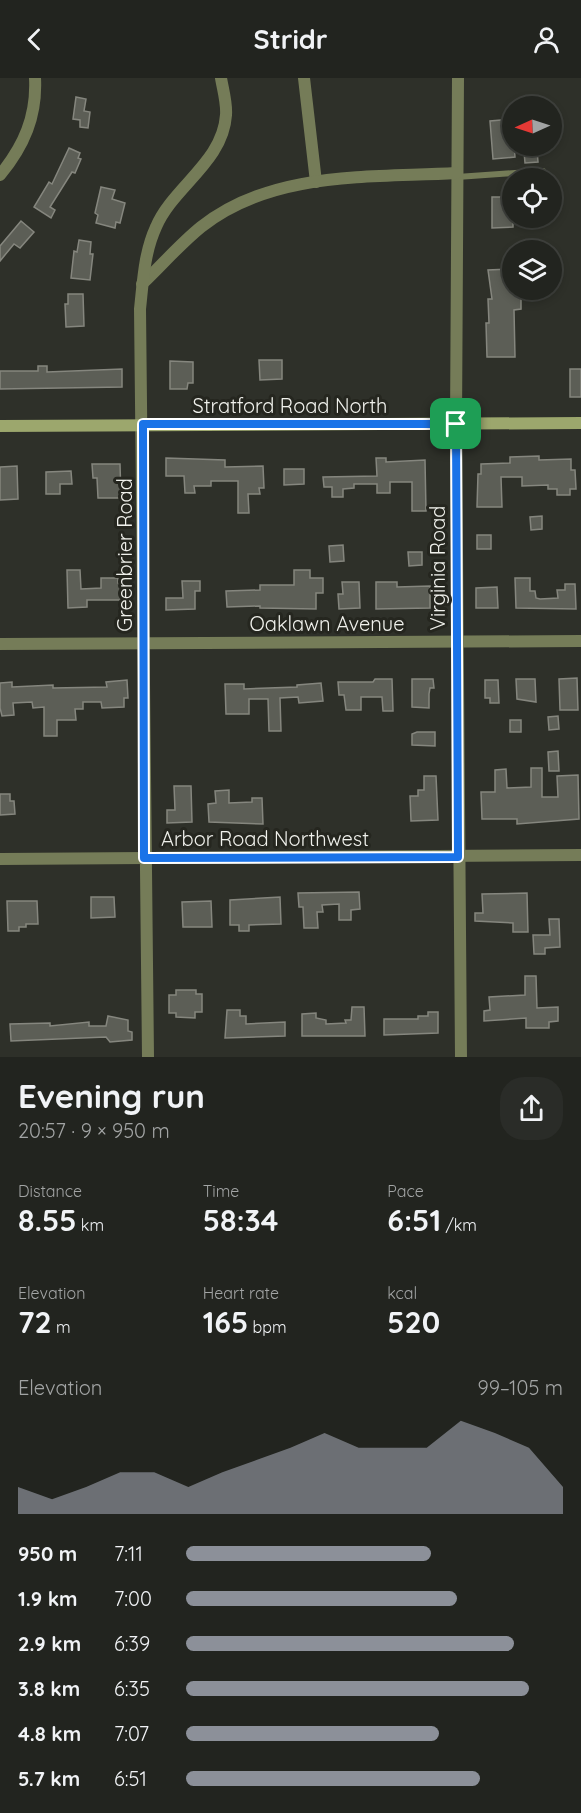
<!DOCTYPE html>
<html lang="en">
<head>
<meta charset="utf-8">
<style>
	:root { --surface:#22241f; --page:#2a2c28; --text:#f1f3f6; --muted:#a2a4a4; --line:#3f413d; --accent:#8c9099 }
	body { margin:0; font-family:Quicksand,sans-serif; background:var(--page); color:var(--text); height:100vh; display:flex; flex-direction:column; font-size:22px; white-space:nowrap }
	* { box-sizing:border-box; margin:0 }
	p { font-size:20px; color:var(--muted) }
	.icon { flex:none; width:33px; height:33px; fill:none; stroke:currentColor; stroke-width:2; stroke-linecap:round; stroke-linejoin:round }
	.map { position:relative; height:979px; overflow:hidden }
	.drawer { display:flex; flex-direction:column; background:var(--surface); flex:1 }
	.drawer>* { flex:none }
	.needle { width:39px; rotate:267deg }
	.fabs { position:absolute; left:502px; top:18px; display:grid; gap:12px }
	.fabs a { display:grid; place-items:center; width:60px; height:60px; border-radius:50%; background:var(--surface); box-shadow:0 3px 9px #0003,0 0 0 2px var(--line); font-size:30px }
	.pin { position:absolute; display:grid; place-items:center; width:51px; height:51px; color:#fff; margin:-26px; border-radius:12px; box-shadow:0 3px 9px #0006 }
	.round { display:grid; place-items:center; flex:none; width:63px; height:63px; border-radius:24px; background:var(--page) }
	.summary { display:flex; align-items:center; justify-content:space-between; height:102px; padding:0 18px }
	h1 { font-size:33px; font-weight:800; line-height:45px }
	.stats { display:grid; grid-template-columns:repeat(3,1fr); gap:9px; height:102px; padding:6px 18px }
	.stats div { display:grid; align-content:center }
	.stats b { font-size:30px; font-weight:800 }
	.stats small { font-size:16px; font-weight:400 }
	.stats p { font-size:16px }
	.chart { height:168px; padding:12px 18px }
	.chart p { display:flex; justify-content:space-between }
	.chart svg { width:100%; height:108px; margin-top:6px; fill:var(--accent); opacity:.7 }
	ul { padding:0 18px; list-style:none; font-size:20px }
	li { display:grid; grid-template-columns:96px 72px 1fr; align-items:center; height:45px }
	li i { height:15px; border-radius:8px; background:var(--accent) }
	header { display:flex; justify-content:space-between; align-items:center; height:78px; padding:0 18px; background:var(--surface); font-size:27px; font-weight:800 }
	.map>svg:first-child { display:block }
	.building { fill:#5c5e56; stroke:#85867e; stroke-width:1.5 }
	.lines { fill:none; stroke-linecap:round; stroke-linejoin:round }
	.lane { stroke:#757c58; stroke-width:6 }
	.street { stroke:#757c58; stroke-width:12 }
	.secondary { stroke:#9ca76d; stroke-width:12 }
	.route-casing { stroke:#fff; stroke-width:12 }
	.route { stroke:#1a73e8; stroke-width:8 }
	.labels { text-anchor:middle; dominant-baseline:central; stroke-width:6; stroke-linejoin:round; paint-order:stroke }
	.street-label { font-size:20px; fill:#f0f1ec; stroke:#25261f }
</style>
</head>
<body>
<header><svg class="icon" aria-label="back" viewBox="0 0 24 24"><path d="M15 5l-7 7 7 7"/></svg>Stridr<svg class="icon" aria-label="person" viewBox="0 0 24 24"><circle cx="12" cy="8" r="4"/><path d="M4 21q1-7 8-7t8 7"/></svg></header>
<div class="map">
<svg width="581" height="979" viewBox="0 0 581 979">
	<rect width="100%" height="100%" fill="#2e3029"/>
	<g class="building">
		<path d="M76 19 86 21 84 33 90 34 88 50 80 49V42L73 41Z"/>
		<path d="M512 41 515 79 493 81 490 43Z"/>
		<path d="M69 70 80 75 78 80 81 81 75 95 72 94 50 129 55 132 51 140 34 129 49 104 52 106Z"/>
		<path d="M537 72 538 84 525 85 524 73Z"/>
		<path d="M101 109 115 112 112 121 125 125 120 145 116 144 115 150 96 145 98 137 95 135Z"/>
		<path d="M492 119H513V149L492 150Z"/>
		<path d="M21 143 34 154 20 170 14 166 0 183V168Z"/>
		<path d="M79 162 91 164 90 176H93L90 202 71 200 74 173 77 174Z"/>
		<path d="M513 191V212H521V231L514 232 515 279H487L486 245H489L488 221H492L488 192Z"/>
		<path d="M68 216H83L84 248 66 249 65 226H68Z"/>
		<path d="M259 282H282V301L260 302Z"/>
		<path d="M170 283 193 284V305H188L187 311H170Z"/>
		<path d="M38 288H47V294L122 291V309L0 311V293H38Z"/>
		<rect x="570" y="291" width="11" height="28"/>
		<path d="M539 378V382L571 381V392H575L576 411H570V417H557V411H548V407L522 408V399H501L502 429H477L478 396H481V386L510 385V379Z"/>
		<path d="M166 380 225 382V389L263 388 264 410H259L260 416H248L249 435H238V403H211V408H194L195 415H185L184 398H166Z"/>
		<path d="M376 380H386V384L425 382 426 433H412V404H390V415H377V406H354V410L343 411V419H332V409H324L323 399 377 398Z"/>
		<path d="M92 386H120L121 420H98L97 400H93Z"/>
		<path d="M17 388 18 421 0 422V389Z"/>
		<path d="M284 391H304V406L284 407Z"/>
		<path d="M71 393 72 406H60V416H46V394Z"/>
		<path d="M542 438V451L531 452 530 439Z"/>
		<rect x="477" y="457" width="14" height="14"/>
		<path d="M343 467 344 483 330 484 329 468Z"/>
		<path d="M408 474H422V487L409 488Z"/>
		<path d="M67 492H80L81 511 101 510V500H118V505H125V522H87V529L68 530Z"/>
		<path d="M294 492H310V500H323V515H316V531L260 530V528L227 529 226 513 260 512V507H294Z"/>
		<path d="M515 500H530V513H535L536 520 540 521 558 520 557 512H565V506H575L576 531 516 530Z"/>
		<path d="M182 503H200V513H195V531L166 532V520H183Z"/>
		<path d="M342 504H359L360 530 339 531 338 516H343Z"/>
		<path d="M376 504H397V509L430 508V530L376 531Z"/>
		<path d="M497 509 498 530H476V510Z"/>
		<path d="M577 600 578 632H560L559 601Z"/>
		<path d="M375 601H392L393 633H383L382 619H361V632H346L344 617H339L338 604H373Z"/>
		<path d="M412 601H433L434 610H430L429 616V630L412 629Z"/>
		<path d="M516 601H535L536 624 517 621Z"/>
		<path d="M127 602 128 620H124V629L102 630 101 624H83V631H75L76 642H57V658H44V629L33 630 32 624 13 625 14 637 2 638 0 630V605L12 604V609L53 607V610L107 609 106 604Z"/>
		<path d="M485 602H498L499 625H490V620H485Z"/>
		<path d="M321 605 323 623 299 625 298 619 280 620 281 653H269L268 621H249V636H226L225 606H244V611L297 609V607Z"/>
		<path d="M558 638 559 651 549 652 548 639Z"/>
		<rect x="510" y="642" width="11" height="12"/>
		<path d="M417 654H435V668L412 667V656Z"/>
		<path d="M558 673 559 693H549L548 674Z"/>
		<path d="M531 690H542V719H558L557 698 578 697 579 741 517 746V741H482L481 714H495V692L506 691 507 710 531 709Z"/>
		<path d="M424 698H436L438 742 411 743 410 718H418V712H424Z"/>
		<path d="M174 708H191L192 744 167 745V732H175Z"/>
		<path d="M229 712V725L252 724V720H262L263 746 209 744 208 726 216 725 215 713Z"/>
		<path d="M0 716H10V723H14L15 736 0 737Z"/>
		<path d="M359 814 360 831 351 832V842H339V826L322 827 323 834H317L318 850H304L303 829H299L298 815Z"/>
		<path d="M527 815 528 854H513V845L475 843V835H483L482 816Z"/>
		<path d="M91 819H114L115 839 91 840Z"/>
		<path d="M280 819 281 846 249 847V853H239V847H230V822Z"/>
		<path d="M7 823H37L38 846H26V849H19V853H8Z"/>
		<path d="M211 823 212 849H183L182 824Z"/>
		<path d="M549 841H559L560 869 545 870V876H534L533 857H550Z"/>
		<path d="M525 898H536L537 930 558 929V943L549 944V950H526V940L484 943V933L490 932 489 919 525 917Z"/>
		<path d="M176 912H196V916H202V934H195V940L176 939V935H169V917H176Z"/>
		<path d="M352 929H364L365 958H302V936L316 935V940L326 942V946L346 945 345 942H351Z"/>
		<path d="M227 932H240V938H246V946L285 944V958L225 960Z"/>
		<path d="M428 934H438V955L384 957V941H418V938H428Z"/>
		<path d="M108 938 128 942V953L132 954V962L110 964 106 959 11 963 10 946 50 945V948L89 944V948H106Z"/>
	</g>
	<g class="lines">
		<path class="lane" d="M457 99 543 93"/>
		<g class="street">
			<path d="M304 0 316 104"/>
			<path d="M458 0 456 346 461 979"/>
			<path d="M0 97C24 68 37 38 35 0"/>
			<path d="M142 206C162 187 180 166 201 149 273 92 371 100 456 95"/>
			<path d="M0 566 581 563"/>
			<path d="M0 781 581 777"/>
			<path d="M148 979 140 231C143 204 144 175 156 149 173 109 223 84 226 37 227 25 223 12 221 0"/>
		</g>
		<path class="secondary" d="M0 348 581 345"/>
	</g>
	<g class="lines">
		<defs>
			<path id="route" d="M143 346H456L458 779 144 780Z"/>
		</defs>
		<use href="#route" class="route-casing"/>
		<use href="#route" class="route"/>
	</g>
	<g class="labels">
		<g class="street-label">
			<text x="290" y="327">Stratford Road North</text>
			<text transform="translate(124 477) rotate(-90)">Greenbrier Road</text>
			<text transform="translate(437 490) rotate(-90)">Virginia Road</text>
			<text x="327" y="545">Oaklawn Avenue</text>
			<text x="265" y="760">Arbor Road Northwest</text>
		</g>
	</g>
</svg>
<div class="fabs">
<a><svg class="needle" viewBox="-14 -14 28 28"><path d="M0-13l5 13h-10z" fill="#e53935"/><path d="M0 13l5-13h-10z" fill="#a2a4a4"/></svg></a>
<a><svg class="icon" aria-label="locate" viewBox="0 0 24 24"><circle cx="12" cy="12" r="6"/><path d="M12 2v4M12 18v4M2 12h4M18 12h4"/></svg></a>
<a><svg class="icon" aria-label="layers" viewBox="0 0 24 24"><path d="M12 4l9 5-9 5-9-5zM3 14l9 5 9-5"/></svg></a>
</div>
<div class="pin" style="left:456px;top:346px;background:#1e9e55"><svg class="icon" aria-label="arrive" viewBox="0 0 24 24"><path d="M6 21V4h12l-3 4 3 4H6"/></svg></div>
</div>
<section class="drawer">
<div class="summary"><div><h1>Evening run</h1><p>20:57 · 9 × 950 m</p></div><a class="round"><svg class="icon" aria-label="share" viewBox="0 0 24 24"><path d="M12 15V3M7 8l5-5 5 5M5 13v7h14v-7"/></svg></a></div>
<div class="stats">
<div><p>Distance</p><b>8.55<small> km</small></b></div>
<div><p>Time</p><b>58:34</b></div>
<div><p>Pace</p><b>6:51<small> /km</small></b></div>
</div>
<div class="stats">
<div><p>Elevation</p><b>72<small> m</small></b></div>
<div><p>Heart rate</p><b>165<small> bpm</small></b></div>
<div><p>kcal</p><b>520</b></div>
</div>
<div class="chart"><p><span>Elevation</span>99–105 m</p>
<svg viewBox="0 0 160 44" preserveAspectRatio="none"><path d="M0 44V33L10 38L20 33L30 27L40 27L50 33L60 27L70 22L80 17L90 11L100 17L110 17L120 17L130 6L140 11L150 17L160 33V44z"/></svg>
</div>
<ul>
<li><b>950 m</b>7:11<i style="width:65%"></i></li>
<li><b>1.9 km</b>7:00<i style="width:72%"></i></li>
<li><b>2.9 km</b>6:39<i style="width:87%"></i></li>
<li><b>3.8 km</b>6:35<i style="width:91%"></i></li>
<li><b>4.8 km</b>7:07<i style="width:67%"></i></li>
<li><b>5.7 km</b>6:51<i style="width:78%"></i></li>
</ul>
</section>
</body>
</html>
